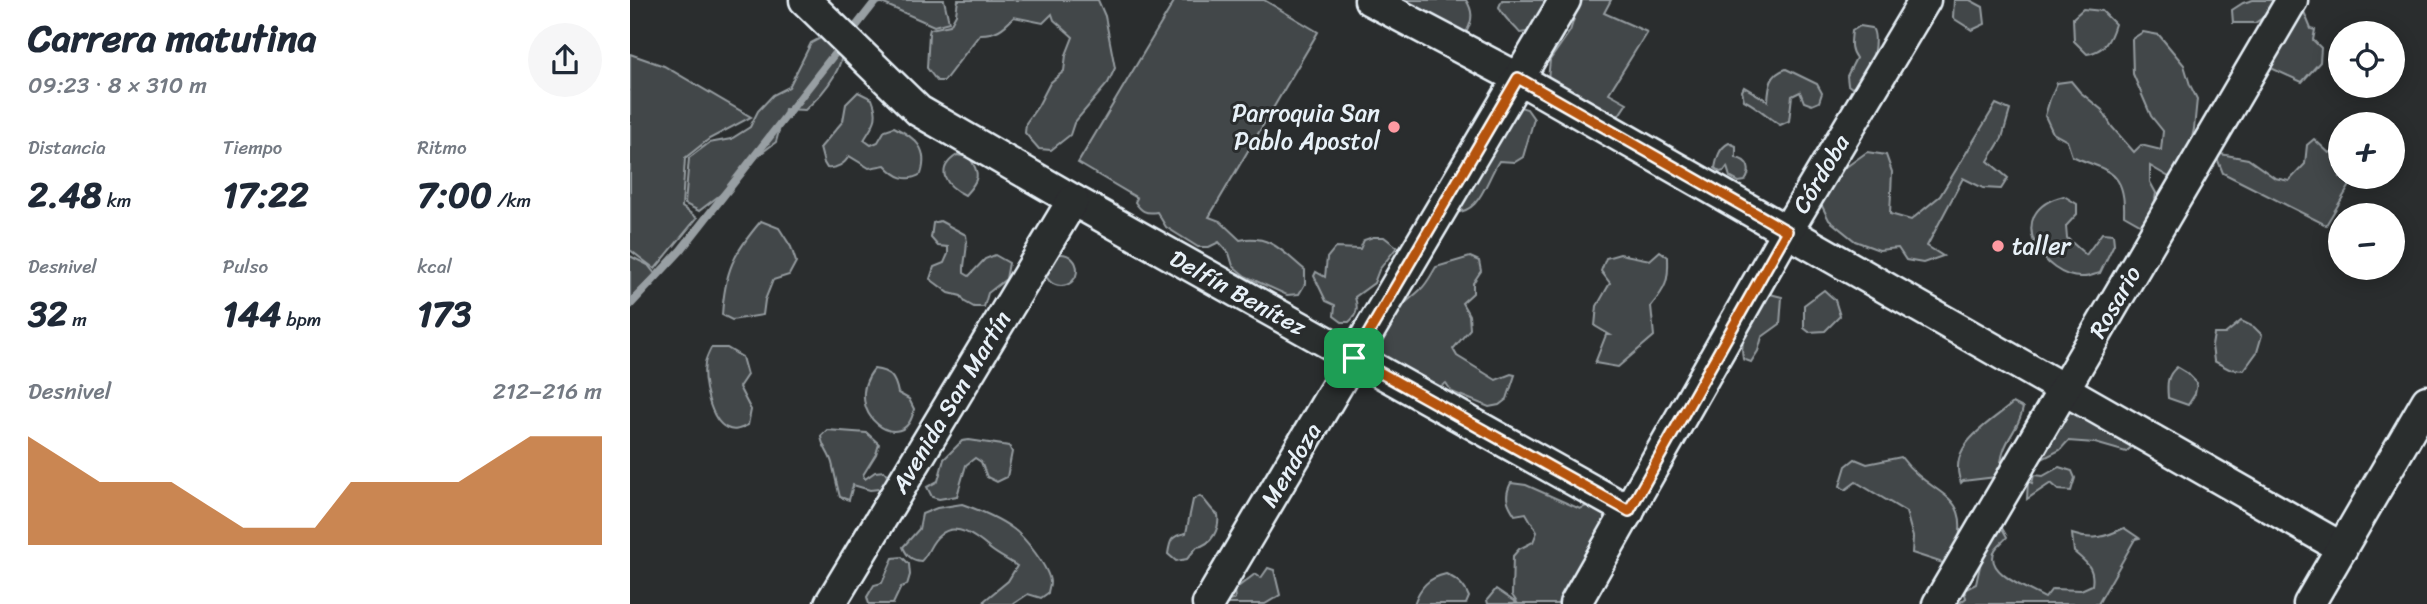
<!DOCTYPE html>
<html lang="es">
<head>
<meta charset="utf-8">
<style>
	:root { --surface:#fff; --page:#f6f6f7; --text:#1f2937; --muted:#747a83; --accent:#b45309 }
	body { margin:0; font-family:Sriracha,sans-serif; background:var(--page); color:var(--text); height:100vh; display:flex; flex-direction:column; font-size:26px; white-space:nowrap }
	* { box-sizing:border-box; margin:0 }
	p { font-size:23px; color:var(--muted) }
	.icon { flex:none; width:38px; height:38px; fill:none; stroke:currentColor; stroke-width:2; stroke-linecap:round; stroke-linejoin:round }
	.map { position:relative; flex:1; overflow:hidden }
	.details { display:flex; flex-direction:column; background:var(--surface); width:630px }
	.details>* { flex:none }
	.fabs { position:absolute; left:1698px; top:21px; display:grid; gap:14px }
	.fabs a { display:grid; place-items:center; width:77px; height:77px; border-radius:50%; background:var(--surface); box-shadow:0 4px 18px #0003; font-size:35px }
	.pin { position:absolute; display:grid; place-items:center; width:60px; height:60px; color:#fff; margin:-30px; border-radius:14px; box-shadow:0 4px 10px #0006 }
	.round { display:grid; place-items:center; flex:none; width:74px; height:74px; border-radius:37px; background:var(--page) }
	.headline { display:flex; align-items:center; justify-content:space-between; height:119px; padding:0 28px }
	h1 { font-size:38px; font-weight:700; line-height:52px }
	.metrics { display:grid; grid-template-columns:repeat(3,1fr); gap:10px; height:119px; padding:7px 28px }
	.metrics div { display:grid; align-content:center }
	.metrics b { font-size:35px; font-weight:700 }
	.metrics small { font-size:19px; font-weight:400 }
	.metrics p { font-size:19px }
	.chart { height:196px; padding:14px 28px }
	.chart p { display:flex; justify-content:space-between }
	.chart svg { width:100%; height:126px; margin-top:7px; fill:var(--accent); opacity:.7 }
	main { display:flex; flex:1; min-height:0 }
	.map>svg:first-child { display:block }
	.green { fill:#424648; stroke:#959ca0; stroke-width:2 }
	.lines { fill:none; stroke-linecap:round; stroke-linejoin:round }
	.stream { stroke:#989fa3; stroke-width:8 }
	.minor-casing { stroke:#e8f1f8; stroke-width:35 }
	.minor { stroke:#2a2d2e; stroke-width:30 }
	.route-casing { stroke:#fff; stroke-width:14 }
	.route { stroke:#b45309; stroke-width:9 }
	.poi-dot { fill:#ff9aa2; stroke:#2a2d2e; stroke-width:2.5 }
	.labels { text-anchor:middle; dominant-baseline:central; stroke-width:6; stroke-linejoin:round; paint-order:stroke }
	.poi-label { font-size:24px; fill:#e8f1f8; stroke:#2a2d2e; text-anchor:end }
	.street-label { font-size:24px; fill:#e8f1f8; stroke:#2a2d2e }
</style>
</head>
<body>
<main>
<section class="details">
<div class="headline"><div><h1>Carrera matutina</h1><p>09:23 · 8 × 310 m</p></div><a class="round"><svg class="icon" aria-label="share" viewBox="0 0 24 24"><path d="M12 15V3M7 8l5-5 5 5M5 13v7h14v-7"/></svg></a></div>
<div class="metrics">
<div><p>Distancia</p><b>2.48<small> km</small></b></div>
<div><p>Tiempo</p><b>17:22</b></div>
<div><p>Ritmo</p><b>7:00<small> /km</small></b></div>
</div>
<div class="metrics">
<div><p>Desnivel</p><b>32<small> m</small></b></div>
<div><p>Pulso</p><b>144<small> bpm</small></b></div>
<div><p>kcal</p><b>173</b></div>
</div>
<div class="chart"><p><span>Desnivel</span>212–216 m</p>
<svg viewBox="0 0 160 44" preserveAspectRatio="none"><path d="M0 44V6L10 14L20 22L30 22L40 22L50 30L60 38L70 38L80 38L90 22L100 22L110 22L120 22L130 14L140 6L150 6L160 6V44z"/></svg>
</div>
</section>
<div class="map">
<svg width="1797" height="604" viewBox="0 0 1797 604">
	<rect width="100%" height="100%" fill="#2a2d2e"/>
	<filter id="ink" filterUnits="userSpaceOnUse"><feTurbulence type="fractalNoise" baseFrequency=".0143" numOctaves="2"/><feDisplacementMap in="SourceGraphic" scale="14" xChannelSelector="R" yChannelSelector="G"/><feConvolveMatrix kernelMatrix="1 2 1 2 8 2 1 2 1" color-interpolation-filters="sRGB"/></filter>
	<g filter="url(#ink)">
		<g class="green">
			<path d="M245 0H314L319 22 304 26Z"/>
			<path d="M328 0H468L475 16 485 68 478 83 444 123 440 135 421 150 409 149 395 133 396 123 408 106 420 83 434 71 436 55 443 37 424 20 422 14 413 23 384 17C373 29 366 34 350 34L314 81H307L297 68 299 33 300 29 320 25 326 14Z"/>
			<path d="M545 0H634L688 32 579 217 590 221 610 240C640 234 653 252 675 270V284L669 294 657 295 615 276 603 266 599 253 589 242 579 247H568L536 227 527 212C515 214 511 211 505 202L507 198 448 163Z"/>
			<path d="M743 0H836C843 11 843 19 837 31L829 33Z"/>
			<path d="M872 0H926L904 31 890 33C882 23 874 19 869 7Z"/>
			<path d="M950 0H981L974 13 1017 32 979 93 997 103 989 115 959 121 917 89 920 60 940 31Z"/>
			<path d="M1324 0H1340L1353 7 1355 24 1342 30 1323 18Z"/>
			<path d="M1623 0H1645L1644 10 1625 23H1603L1602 10 1613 3Z"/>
			<path d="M1670 2 1681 29 1685 30 1683 40 1691 48 1690 62 1672 82 1643 69 1636 62Z"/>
			<path d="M1453 9 1472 11 1485 24C1480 41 1474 51 1457 54L1444 41 1443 18Z"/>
			<path d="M1230 26 1242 28C1249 38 1241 74 1232 82 1231 83 1224 87 1222 88L1218 85 1217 76 1226 58C1219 49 1221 42 1222 31Z"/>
			<path d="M1513 32 1529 35 1554 65 1560 85 1567 99 1564 129 1558 155 1539 177 1520 166V182L1526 193 1523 215 1510 224 1494 215C1496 169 1476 171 1442 156L1437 141 1423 133 1415 116 1420 99 1427 83 1441 81 1450 92 1472 110 1482 127 1504 152 1511 145 1531 150 1533 131 1521 116 1503 74 1502 39Z"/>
			<path d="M196 35 213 44C214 70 194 93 175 110L155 109 146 142 129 155 90 195 69 211 55 204 59 158 79 143 101 139 120 127 128 111 143 95 159 87 181 43Z"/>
			<path d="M0 54 34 66 121 117 79 139 55 158 52 207 67 218 25 269 0 250Z"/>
			<path d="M1156 69 1187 84 1192 93 1189 102 1182 105 1174 102 1170 92 1162 96 1159 121 1150 125C1138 117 1128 107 1114 100L1112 91 1114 87 1138 101C1139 86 1140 74 1156 69Z"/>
			<path d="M228 92 242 99C250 119 244 123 234 140L241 145 248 142 255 130 264 127C286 138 299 149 291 174 277 183 266 177 255 165L239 168 219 156C215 164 206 169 197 168L194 163 190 148 213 121 216 104Z"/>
			<path d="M880 104 897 109 904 119 893 157 885 162 869 161C855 182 850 217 819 212Z"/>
			<path d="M1366 104 1380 110 1372 138 1358 161 1378 178 1371 189 1353 188 1333 178 1297 246 1313 256 1293 263 1276 260 1268 248 1249 250 1225 241 1199 220 1191 204 1198 180 1237 152 1256 155 1262 172 1260 214 1281 220 1310 196Z"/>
			<path d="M1684 139 1699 153 1710 149V177H1725L1696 225 1593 173 1585 153 1618 159 1645 178 1659 181 1675 164 1677 145Z"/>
			<path d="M1099 143 1106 146V158C1119 160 1122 171 1115 181L1109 182 1100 177 1097 167 1094 171 1090 172 1085 168C1087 158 1089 148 1099 143Z"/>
			<path d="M327 155 339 157C351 174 349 180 335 195 316 186 304 170 327 155Z"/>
			<path d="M1434 196 1447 204V214L1436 226 1437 238 1456 255 1472 233 1483 234 1484 244 1470 273C1465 274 1459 277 1454 277 1413 280 1370 211 1434 196Z"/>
			<path d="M131 221 149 228 161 247 166 262 159 275 143 280 135 300 133 315 102 320 92 315C95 271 103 254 131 221Z"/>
			<path d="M310 221 336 235C339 249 333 260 334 273L339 276 355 259 365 255 379 263 376 279 358 293 354 307H344L335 302 331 296 319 293 300 279 304 267 314 263 318 254V247L308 246 301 238 303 223Z"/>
			<path d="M743 237H754L767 247 749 270 744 283 725 297C728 308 728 314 719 322H712L704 316 705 305 696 301 684 276 686 272 695 277 697 258 705 248 730 249 734 240Z"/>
			<path d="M1030 251 1038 257C1039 281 1036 288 1021 306L1024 336 988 367 965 363 976 335H980L965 326 967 306 980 283 971 271 976 258 990 254 1020 260Z"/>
			<circle cx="431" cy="270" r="16"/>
			<path d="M0 256 18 265 25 274 0 299Z"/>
			<path d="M840 257 849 261 851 271 843 283V293L832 303 839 315 840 329 823 349 827 356 866 380 881 374 885 375 877 399 869 405 859 407 822 392 816 383 808 388 749 357C742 324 770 309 790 290 797 284 801 275 806 267Z"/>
			<path d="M1194 290 1205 300 1210 316 1195 331 1179 332 1174 328V305Z"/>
			<path d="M1140 294 1152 297 1150 324 1132 337 1128 351 1121 362 1113 359C1108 333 1125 313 1140 294Z"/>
			<path d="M1611 321 1624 327 1632 335 1627 352 1614 370 1599 369 1584 361 1582 346 1584 334H1595Z"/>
			<path d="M81 348H97L112 357 117 375 109 387 121 410 118 425C111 428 105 432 97 428 80 421 72 380 75 363 76 358 79 352 81 348Z"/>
			<path d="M1547 367 1557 373 1567 383 1565 394 1558 405 1538 398C1537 385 1536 376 1547 367Z"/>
			<path d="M244 369C260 371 265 377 268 393L279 399 284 409C275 460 209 412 244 369Z"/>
			<path d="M1383 403 1393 408C1389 428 1380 433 1374 450 1370 460 1372 468 1366 477L1333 481 1331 483C1316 445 1359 424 1383 403Z"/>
			<path d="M1439 407 1506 443 1496 452 1465 443 1438 441 1430 450 1398 466Z"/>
			<path d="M197 430 237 433 249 444 246 454 233 475 235 479 245 472 254 471 259 477 257 488 240 490 223 485 219 500 210 497C207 486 205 475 202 463 199 452 192 447 191 436Z"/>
			<path d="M339 440 379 446 382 452 377 477 367 482 357 477 351 462 345 458 336 465 327 496 309 499 302 497 297 487 308 481 314 459 332 441Z"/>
			<path d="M1271 457C1305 503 1349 487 1322 566L1282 553 1283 537 1276 512 1226 482 1215 490 1210 486 1216 466 1225 459 1237 464Z"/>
			<path d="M1429 467 1442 471 1445 478 1441 491 1429 490 1421 483 1397 499 1398 481 1402 483 1404 475 1413 476Z"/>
			<path d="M881 483 896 485 950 509 968 501 988 502 930 604H858L857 600 866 589 888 604 882 595 883 556 889 549 903 542 907 532 896 513 885 515C877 503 874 496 881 483Z"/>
			<path d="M570 496C578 502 579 509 588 515 590 528 582 545 567 547L557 559 546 561 538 554C540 540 541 536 556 533L563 500Z"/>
			<path d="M332 504C349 510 367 517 382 528 394 536 419 568 420 582 420 586 418 590 418 593L411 598 398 594 383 604H354L355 600 378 581 387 566C378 560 367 555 359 548 346 537 326 521 310 535 300 542 299 554 291 561 281 560 277 556 273 547L289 529 292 514 307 508Z"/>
			<path d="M1368 521 1377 537C1374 541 1367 546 1365 550 1353 573 1399 589 1415 598L1422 589 1451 590 1462 585C1465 568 1456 562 1444 552L1442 534C1461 541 1476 537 1494 528L1509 538 1505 539 1468 604H1328L1336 598 1334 590 1346 584 1352 557Z"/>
			<path d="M272 557 279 564 280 575 277 585 271 587 263 604H239L237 597 244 585 252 583 263 558Z"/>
			<path d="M638 568 644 570 650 595 635 604H590L605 599 604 590 625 574 631 578Z"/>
			<path d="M816 574C828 580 834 585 839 597L836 604H784C790 587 798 578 816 574Z"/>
		</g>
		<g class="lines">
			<path class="stream" d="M0 305 51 250 245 2 250 0"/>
			<defs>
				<g id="minor">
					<path d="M175 0 289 111 443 200 999 511"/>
					<path d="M740 0 888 78 1712 548"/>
					<path d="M200 604 443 200"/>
					<path d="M578 604 935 0"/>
					<path d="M945 604 1157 231 1295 0"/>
					<path d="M1308 604 1662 0"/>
					<path d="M1679 604 1797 401"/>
				</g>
			</defs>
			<use href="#minor" class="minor-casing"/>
			<use href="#minor" class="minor"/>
		</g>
	</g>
	<g class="lines" filter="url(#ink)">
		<defs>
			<path id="route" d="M888 78 1157 231 999 511 724 358Z"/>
		</defs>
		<use href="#route" class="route-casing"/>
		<use href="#route" class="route"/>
	</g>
	<g class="poi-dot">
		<circle cx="764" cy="127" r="7"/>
		<circle cx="1368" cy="246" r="7"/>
	</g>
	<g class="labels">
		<g class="poi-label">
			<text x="750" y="113">Parroquia San<tspan x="750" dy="28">Pablo Apostol</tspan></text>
			<text x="1382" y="246" text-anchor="start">taller</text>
		</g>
		<g class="street-label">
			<text transform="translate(1191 174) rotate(-59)">Córdoba</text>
			<text transform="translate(608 293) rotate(29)">Delfín Benítez</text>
			<text transform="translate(1485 302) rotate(-60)">Rosario</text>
			<text transform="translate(321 402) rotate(-59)">Avenida San Martín</text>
			<text transform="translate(661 465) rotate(-59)">Mendoza</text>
		</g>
	</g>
</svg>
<div class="fabs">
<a><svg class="icon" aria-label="locate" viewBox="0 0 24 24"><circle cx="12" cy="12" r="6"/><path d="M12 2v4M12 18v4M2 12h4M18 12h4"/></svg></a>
<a>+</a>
<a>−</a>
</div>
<div class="pin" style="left:724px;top:358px;background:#1e9e55"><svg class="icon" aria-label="arrive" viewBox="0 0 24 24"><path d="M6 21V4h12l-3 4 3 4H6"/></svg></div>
</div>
</main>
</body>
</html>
